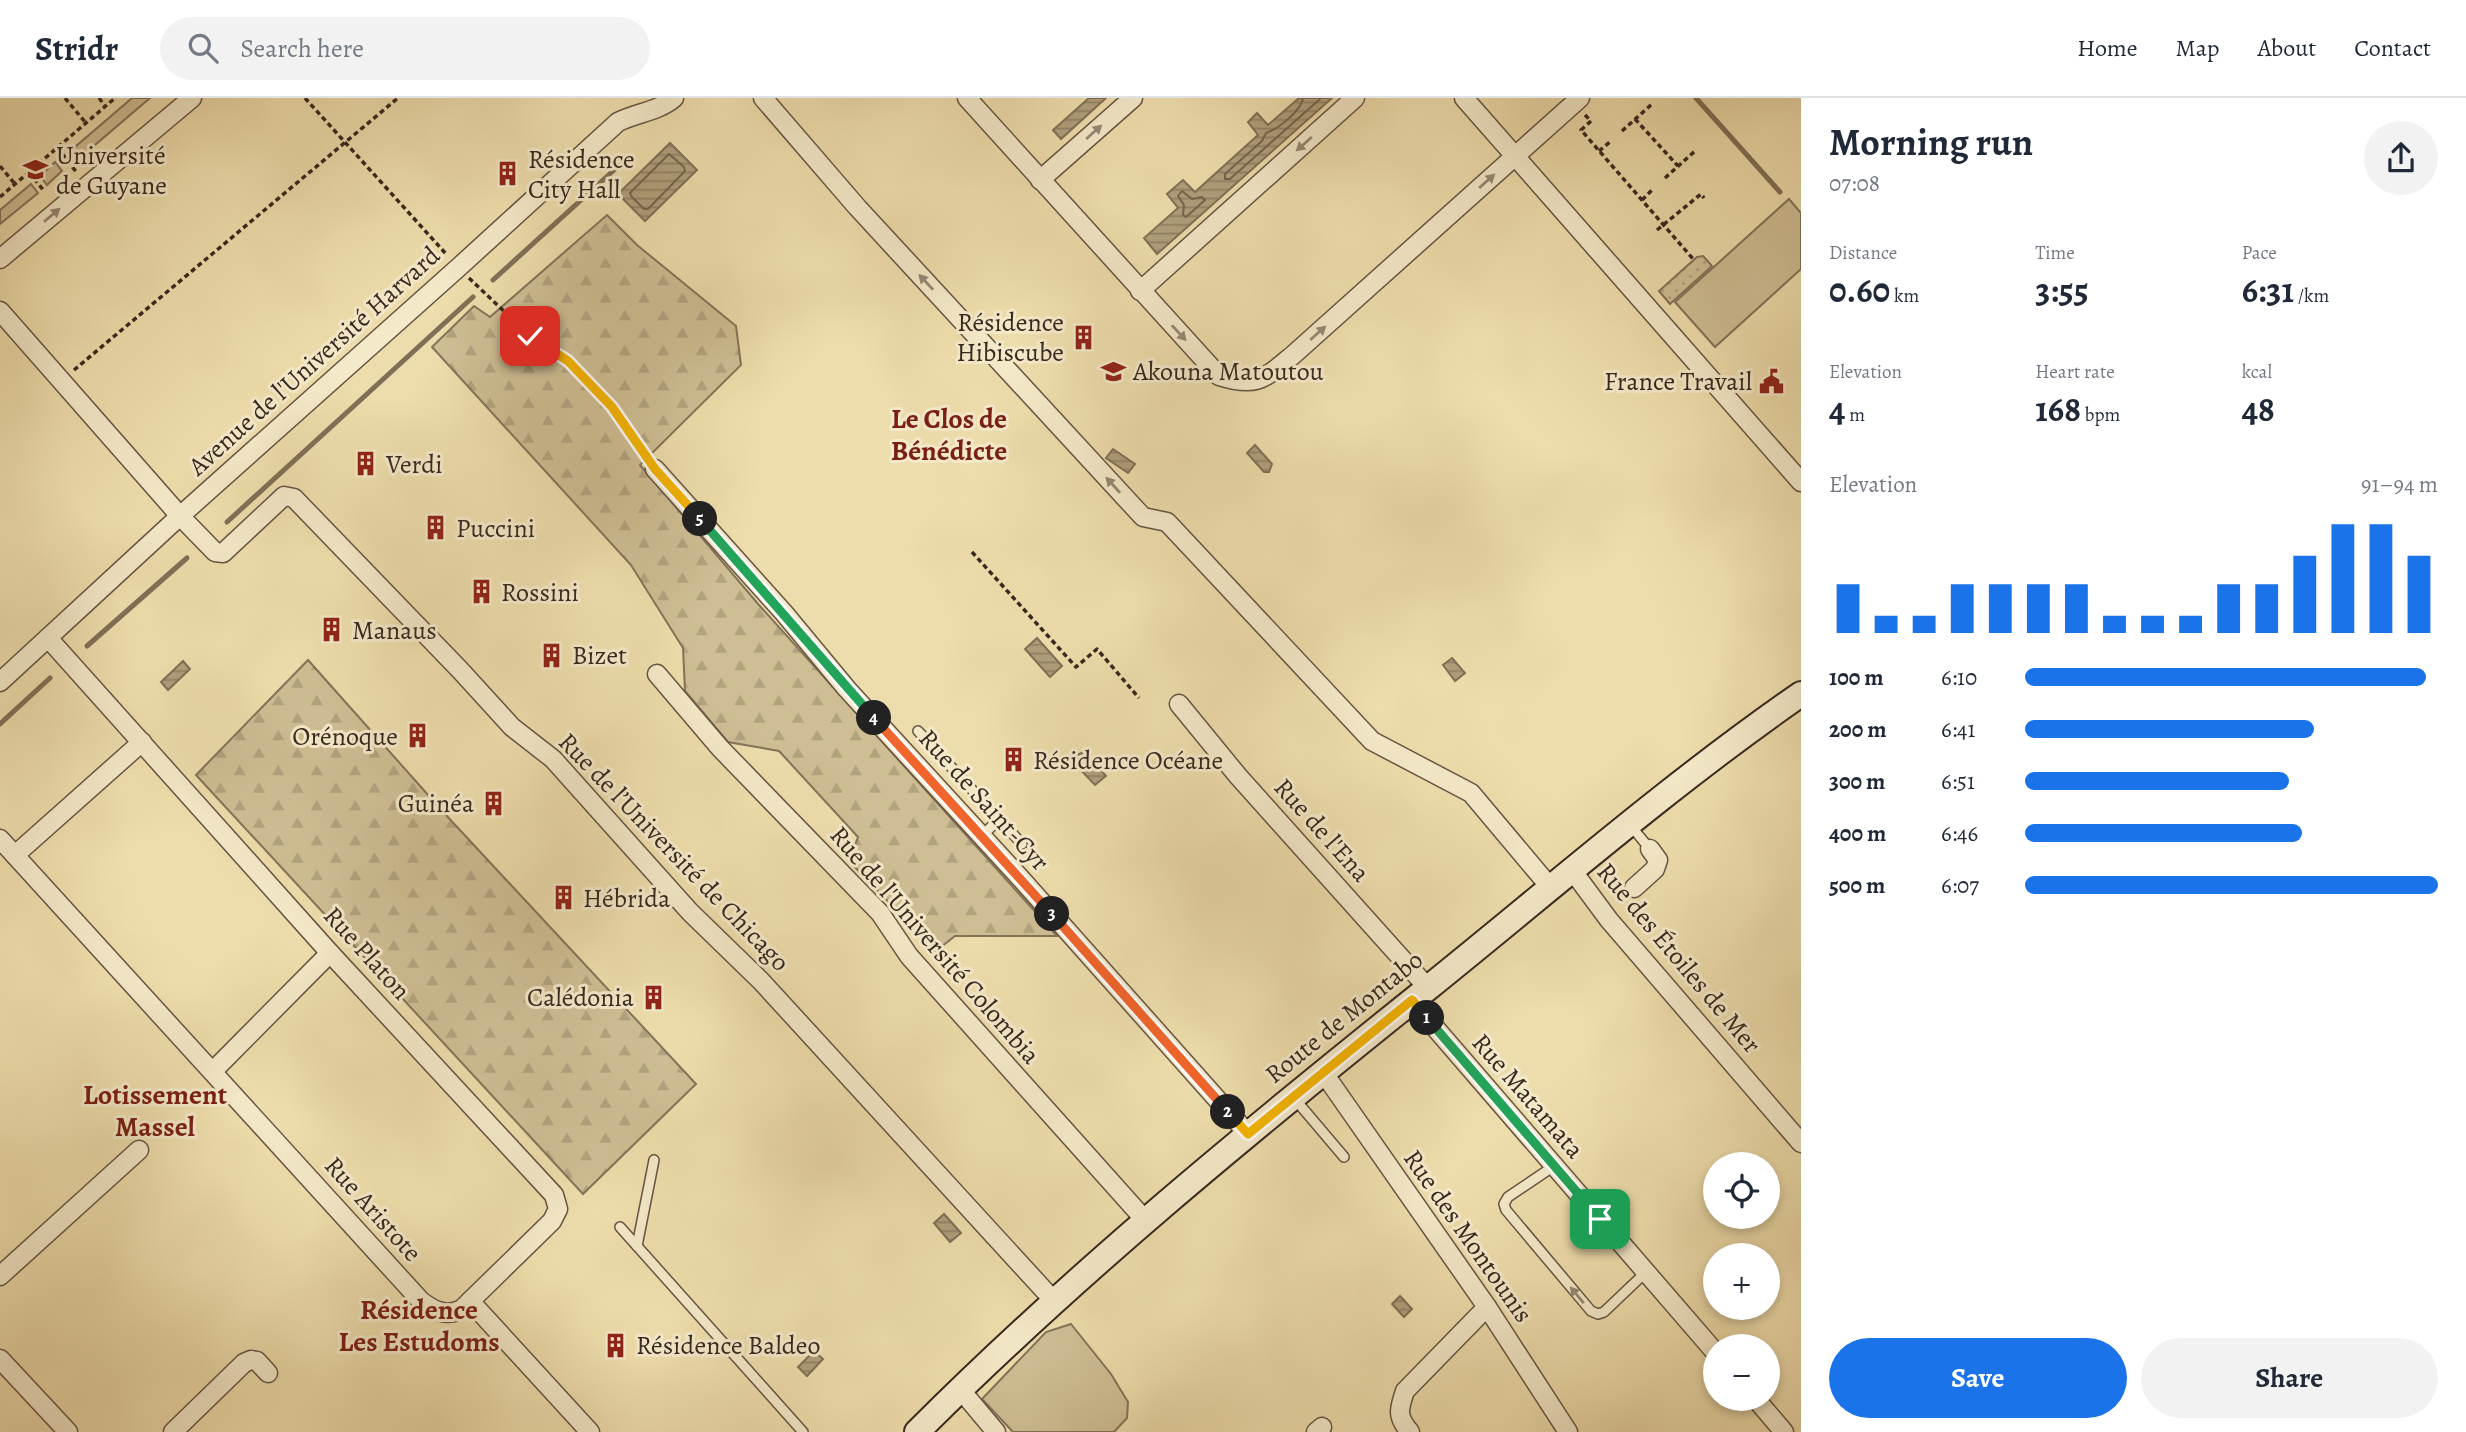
<!DOCTYPE html>
<html lang="en">
<head>
<meta charset="utf-8">
<style>
	:root { --surface:#fff; --page:#f2f2f3; --text:#1f2937; --muted:#747a83; --line:#e0e1e3; --accent:#1a73e8 }
	body { margin:0; font-family:Alegreya,serif; background:var(--page); color:var(--text); height:100vh; display:flex; flex-direction:column; font-size:26px; white-space:nowrap }
	* { box-sizing:border-box; margin:0 }
	p { font-size:23px; color:var(--muted) }
	.icon { flex:none; width:38px; height:38px; fill:none; stroke:currentColor; stroke-width:2; stroke-linecap:round; stroke-linejoin:round }
	.map { position:relative; flex:1; overflow:hidden }
	.panel { display:flex; flex-direction:column; background:var(--surface); width:665px }
	.panel>* { flex:none }
	.controls { position:absolute; left:1703px; top:1054px; display:grid; gap:14px }
	.controls a { display:grid; place-items:center; width:77px; height:77px; border-radius:50%; background:var(--surface); box-shadow:0 4px 10px #0003; font-size:35px }
	.pin { position:absolute; display:grid; place-items:center; width:60px; height:60px; color:#fff; margin:-30px; border-radius:14px; box-shadow:0 4px 10px #0006 }
	.km { position:absolute; width:35px; height:35px; margin:-18px; border-radius:50%; background:#222; color:#fff; font-size:19px; line-height:35px; text-align:center }
	.round { display:grid; place-items:center; flex:none; width:74px; height:74px; border-radius:37px; background:var(--page) }
	.head { display:flex; align-items:center; justify-content:space-between; height:119px; padding:0 28px }
	h1 { font-size:38px; font-weight:700; line-height:52px }
	.metrics { display:grid; grid-template-columns:repeat(3,1fr); gap:10px; height:119px; padding:7px 28px }
	.metrics div { display:grid; align-content:center }
	.metrics b { font-size:35px; font-weight:700 }
	.metrics small { font-size:19px; font-weight:400 }
	.metrics p { font-size:19px }
	.chart { height:196px; padding:14px 28px }
	.chart p { display:flex; justify-content:space-between }
	.chart svg { width:100%; height:126px; margin-top:7px; stroke:var(--accent); stroke-width:6 }
	.action { display:flex; gap:14px; margin-top:auto; padding:14px 28px }
	.action a { flex:1; height:80px; border-radius:42px; background:var(--accent); color:#fff; font-size:28px; font-weight:700; line-height:80px; text-align:center }
	.action a+a { background:var(--page); color:var(--text) }
	ul { padding:0 28px; list-style:none; font-size:23px }
	li { display:grid; grid-template-columns:112px 84px 1fr; align-items:center; height:52px }
	li i { height:18px; border-radius:9px; background:var(--accent) }
	header { display:flex; align-items:center; gap:42px; box-sizing:border-box; height:98px; padding:0 35px; background:var(--surface); border-bottom:2px solid var(--line) }
	header strong { font-size:33px }
	nav { display:flex; gap:38px; margin-inline-start:auto; font-size:24px }
	.search { width:490px; height:63px; background:var(--page); display:flex; align-items:center; gap:18px; box-sizing:border-box; padding:0 24px; border-radius:38px; color:var(--muted); font-size:26px }
	main { display:flex; flex:1; min-height:0 }
	.map>svg:first-child { display:block }
	.grass { fill:#cfbe94; stroke:#83735a; stroke-width:2 }
	.forest { fill:url(#forest-firs); stroke:#83735a; stroke-width:2 }
	.park { fill:url(#park-dots); stroke:#83735a; stroke-width:2 }
	.water { fill:url(#water-rules); stroke:#806f57; stroke-width:2 }
	.lines { fill:none; stroke-linecap:round; stroke-linejoin:round }
	.shore { stroke:#74644e; stroke-width:2 }
	.stream { stroke:#806f57; stroke-width:5 }
	.lane-casing { stroke:#655543; stroke-width:12 }
	.street-casing { stroke:#655543; stroke-width:21 }
	.secondary-casing { stroke:#372820; stroke-width:28 }
	.path { stroke:#372820; stroke-width:3.5; stroke-dasharray:5 3.5; stroke-linecap:butt }
	.lane { stroke:#f4e9c9; stroke-width:9 }
	.street { stroke:#f4e9c9; stroke-width:18 }
	.secondary { stroke:#f4e9c9; stroke-width:24 }
	.oneway { fill:#968874 }
	.split-1-casing { stroke:#fff; stroke-width:14 }
	.split-2-casing { stroke:#fff; stroke-width:14 }
	.split-3-casing { stroke:#fff; stroke-width:14 }
	.split-4-casing { stroke:#fff; stroke-width:14 }
	.split-5-casing { stroke:#fff; stroke-width:14 }
	.split-6-casing { stroke:#fff; stroke-width:14 }
	.split-1 { stroke:#22a559; stroke-width:9 }
	.split-2 { stroke:#f5b400; stroke-width:9 }
	.split-3 { stroke:#f0652b; stroke-width:9 }
	.split-4 { stroke:#f0652b; stroke-width:9 }
	.split-5 { stroke:#22a559; stroke-width:9 }
	.split-6 { stroke:#f5b400; stroke-width:9 }
	.labels { text-anchor:middle; dominant-baseline:central; stroke-width:6; stroke-linejoin:round; paint-order:stroke }
	.poi-label { font-size:26px; fill:#372820; stroke:#f4e9c9; text-anchor:start }
	.street-label { font-size:26px; fill:#372820; stroke:#f4e9c9 }
	.neighbourhood-label { font-size:28px; font-weight:bold; fill:#7a1f14; stroke:#f4e9c9 }
</style>
</head>
<body>
<header>
<strong>Stridr</strong>
<div class="search"><svg class="icon" aria-label="search" viewBox="0 0 24 24"><circle cx="10" cy="10" r="6"/><path d="M15 15l6 6"/></svg>Search here</div>
<nav><a>Home</a><a>Map</a><a>About</a><a>Contact</a></nav>
</header>
<main>
<div class="map">
<svg width="1801" height="1334" viewBox="0 0 1801 1334">
	<defs>
		<pattern id="forest-firs" width="22" height="20" patternUnits="userSpaceOnUse" patternTransform="scale(1.75)"><rect width="22" height="20" fill="#cfbe94"/><path d="M5 1l3.5 6h-7zM16 11l3.5 6h-7z" fill="#b2a37f"/></pattern>
		<pattern id="park-dots" width="8" height="8" patternUnits="userSpaceOnUse" patternTransform="scale(1.75)"><rect width="8" height="8" fill="#cfbe94"/><path d="M2 2h.1M6 6h.1" fill="none" stroke="#b2a37f" stroke-width="1.8" stroke-linecap="round"/></pattern>
		<pattern id="water-rules" width="6" height="5" patternUnits="userSpaceOnUse" patternTransform="scale(1.75)"><rect width="6" height="5" fill="#b09f7c"/><path d="M0 2.5h6" fill="none" stroke="#908265"/></pattern>
	</defs>
	<rect width="100%" height="100%" fill="#eeddac"/>
	<filter id="stains"><feTurbulence type="fractalNoise" baseFrequency=".00286" numOctaves="4"/><feColorMatrix values="0 0 0 0 .2 0 0 0 0 .09 0 0 0 0 .02 0 0 0 .5 -.17"/></filter>
	<radialGradient id="worn" r=".72"><stop offset=".6" stop-color="#630" stop-opacity="0"/><stop offset="1" stop-color="#630" stop-opacity=".3"/></radialGradient>
	<g class="grass">
		<path d="M132 0H150L75 64 68 55Z"/>
		<path d="M55 64 62 73 47 87 40 78Z"/>
		<path d="M31 86 38 95 0 126V112Z"/>
		<path d="M1789 101 1801 115V171L1715 249 1675 204Z"/>
		<path d="M1071 1226 1111 1276 1128 1304 1127 1320 1114 1334H1013L982 1301 1046 1234Z"/>
	</g>
	<g class="forest">
		<path d="M607 117 637 147 736 228 741 267 640 367 759 507 1057 838H955L936 853 849 763 858 739 779 653 728 644 685 593 683 550 631 467 432 249 474 208 490 219Z"/>
		<path d="M308 562 445 716 696 986 583 1096 196 677Z"/>
	</g>
	<path class="park" d="M1703 158 1712 168 1670 206 1659 193 1697 159Z"/>
	<g class="water">
		<path d="M1089 0H1106L1061 41 1053 32Z"/>
		<path d="M1299 0H1332L1157 156 1144 140 1178 110 1167 96 1183 82 1195 94 1258 37 1248 24 1257 15 1268 27Z"/>
		<path d="M670 45 697 72 645 123 618 96Z"/>
		<path d="M1255 347 1272 366 1269 374H1264L1247 355Z"/>
		<path d="M1113 351 1135 366 1128 375 1106 360Z"/>
		<path d="M1037 540 1062 568 1050 579 1025 551Z"/>
		<path d="M1452 560 1465 575 1455 583 1443 567Z"/>
		<path d="M183 563 190 571 168 592 161 584Z"/>
		<path d="M1085 654 1106 678 1095 687 1074 665 1077 662 1076 657Z"/>
		<path d="M944 1116 961 1135 950 1144 934 1125Z"/>
		<path d="M1400 1198 1412 1211 1404 1219 1392 1206Z"/>
		<path d="M814 1253 823 1261 807 1278 798 1269Z"/>
	</g>
	<g class="lines">
		<g class="shore">
			<path d="M1303 0C1301 13 1278 31 1266 35L1262 43 1225 76V81H1230L1321 0"/>
			<path d="M669 56 684 69 685 73 648 111H644L631 98 630 95Z"/>
			<path d="M1182 93 1192 101 1202 99 1205 102 1186 119 1183 117 1184 107 1178 98Z"/>
		</g>
		<g class="stream">
			<path d="M1696 0 1780 94"/>
			<path d="M493 182 624 63"/>
			<path d="M227 424 473 199"/>
			<path d="M87 548 187 460"/>
			<path d="M0 626 50 580"/>
		</g>
		<defs>
			<g id="lane">
				<path d="M918 633 1022 746"/>
				<path d="M1631 728 1650 751"/>
				<path d="M982 738 1000 720"/>
				<path d="M1294 1000 1344 1059"/>
				<path d="M1554 1068 1508 1099 1504 1106 1506 1112 1591 1213 1598 1216 1604 1214 1646 1174"/>
				<path d="M620 1129 803 1334"/>
				<path d="M637 1148 654 1062"/>
			</g>
			<g id="street">
				<path d="M763 0 857 109 1143 419 1167 424 1372 643 1471 695 1550 789"/>
				<path d="M967 0 1219 278C1257 290 1264 281 1293 257L1580 0"/>
				<path d="M1464 0 1801 384"/>
				<path d="M1040 82 1133 0"/>
				<path d="M0 161 192 0"/>
				<path d="M1140 193 1355 0"/>
				<path d="M0 213 180 418 215 454 223 455 284 398 294 400 460 572 512 629 553 661 690 814 761 883 1054 1203"/>
				<path d="M655 371 784 515 847 591 1023 783 1248 1036"/>
				<path d="M657 576 720 650 880 815 909 858 1145 1122"/>
				<path d="M0 584 180 418 459 169 618 24C636 15 659 13 674 0"/>
				<path d="M1179 606 1238 678 1428 890"/>
				<path d="M0 741 421 1203C434 1213 447 1219 462 1211L552 1123 558 1111 554 1097 330 855 48 540"/>
				<path d="M15 757 142 644"/>
				<path d="M1572 772 1609 822 1801 1045"/>
				<path d="M1634 790 1655 771 1658 762 1650 751"/>
				<path d="M1412 903 1715 1254"/>
				<path d="M213 973 330 855"/>
				<path d="M1323 974 1487 1209 1568 1334"/>
				<path d="M0 1178 139 1052"/>
				<path d="M470 1203 590 1334"/>
				<path d="M0 1261 68 1334"/>
				<path d="M960 1291 996 1334"/>
				<path d="M1755 1300 1784 1334"/>
				<path d="M173 1334 244 1265 251 1262 257 1263 268 1275"/>
				<path d="M1316 1334 1322 1329"/>
				<path d="M1410 1334C1396 1318 1399 1311 1405 1293L1487 1209"/>
			</g>
			<path id="secondary" d="M917 1334C1077 1174 1252 1031 1428 890 1551 791 1671 686 1801 596"/>
		</defs>
		<use href="#lane" class="lane-casing"/>
		<use href="#street" class="street-casing"/>
		<use href="#secondary" class="secondary-casing"/>
		<g class="path">
			<path d="M65 0 86 25"/>
			<path d="M99 0 105 8"/>
			<path d="M305 0 447 157"/>
			<path d="M1585 17 1591 23 1581 32 1694 162"/>
			<path d="M1635 21 1678 68"/>
			<path d="M1622 33 1652 6"/>
			<path d="M57 49 77 75"/>
			<path d="M1599 53 1611 43"/>
			<path d="M0 68 15 86"/>
			<path d="M29 74 44 93"/>
			<path d="M1665 80 1695 53"/>
			<path d="M0 99 115 0"/>
			<path d="M1642 102 1652 92"/>
			<path d="M1657 132 1701 96 1704 100"/>
			<path d="M469 180 530 238 568 263 612 309 645 357"/>
			<path d="M74 272 398 0"/>
			<path d="M972 454 1076 569 1097 551 1139 600"/>
		</g>
		<use href="#lane" class="lane"/>
		<use href="#street" class="street"/>
		<use href="#secondary" class="secondary"/>
	</g>
	<defs><path id="oneway-solid" d="M-6-.8H1V-3.2L6.5 0L1 3.2V.8H-6Z" transform="scale(1.75)"/></defs>
	<g class="oneway">
		<use href="#oneway-solid" transform="translate(1094 34) rotate(-42)"/>
		<use href="#oneway-solid" transform="translate(1304 46) rotate(138)"/>
		<use href="#oneway-solid" transform="translate(1487 83) rotate(-42)"/>
		<use href="#oneway-solid" transform="translate(52 117) rotate(-40)"/>
		<use href="#oneway-solid" transform="translate(926 184) rotate(-133)"/>
		<use href="#oneway-solid" transform="translate(1179 235) rotate(47)"/>
		<use href="#oneway-solid" transform="translate(1318 235) rotate(-42)"/>
		<use href="#oneway-solid" transform="translate(1113 387) rotate(-132)"/>
		<use href="#oneway-solid" transform="translate(1577 1197) rotate(-130)"/>
	</g>
	<g class="lines">
		<defs>
			<path id="split-1" d="M1427 920 1600 1121"/>
			<path id="split-2" d="M1228 1014 1248 1036 1412 902 1427 920"/>
			<path id="split-3" d="M1052 816 1228 1014"/>
			<path id="split-4" d="M874 620 1052 816"/>
			<path id="split-5" d="M700 421 874 620"/>
			<path id="split-6" d="M530 238 568 263 612 309 655 371 700 421"/>
		</defs>
		<use href="#split-1" class="split-1-casing"/>
		<use href="#split-2" class="split-2-casing"/>
		<use href="#split-3" class="split-3-casing"/>
		<use href="#split-4" class="split-4-casing"/>
		<use href="#split-5" class="split-5-casing"/>
		<use href="#split-6" class="split-6-casing"/>
		<use href="#split-1" class="split-1"/>
		<use href="#split-2" class="split-2"/>
		<use href="#split-3" class="split-3"/>
		<use href="#split-4" class="split-4"/>
		<use href="#split-5" class="split-5"/>
		<use href="#split-6" class="split-6"/>
	</g>
	<defs>
		<symbol id="university-bare" viewBox="-9 -9 18 18"><path d="M0-5L7-2L0 1L-7-2ZM-4 1L0 2.5L4 1V4Q0 6-4 4Z" fill="#8f2418" stroke="#f4e9c9" stroke-width="2.5" paint-order="stroke"/></symbol>
		<symbol id="building-bare" viewBox="-9 -9 18 18"><path d="M-4-6H4V6H1V3H-1V6H-4ZM-2.5-4.3h1.7v1.8h-1.7ZM.8-4.3h1.7v1.8H.8ZM-2.5-1h1.7V.8h-1.7ZM.8-1h1.7V.8H.8Z" fill="#8f2418" stroke="#f4e9c9" stroke-width="2.5" paint-order="stroke"/></symbol>
		<symbol id="school-bare" viewBox="-9 -9 18 18"><path d="M0-5L7-2L0 1L-7-2ZM-4 1L0 2.5L4 1V4Q0 6-4 4Z" fill="#8f2418" stroke="#f4e9c9" stroke-width="2.5" paint-order="stroke"/></symbol>
		<symbol id="civic-bare" viewBox="-9 -9 18 18"><path d="M-.6-6.5H3V-4.5H.6V-3L4-1V1h2V6H-6V1h2V-1L-.6-3ZM-1.2 2.5V6h2.4V2.5Z" fill="#8f2418" stroke="#f4e9c9" stroke-width="2.5" paint-order="stroke"/></symbol>
	</defs>
	<g fill-rule="evenodd">
		<use href="#university-bare" x="18" y="54" width="35" height="35"/>
		<use href="#building-bare" x="490" y="58" width="35" height="35"/>
		<use href="#building-bare" x="1066" y="222" width="35" height="35"/>
		<use href="#school-bare" x="1096" y="256" width="35" height="35"/>
		<use href="#civic-bare" x="1754" y="266" width="35" height="35"/>
		<use href="#building-bare" x="348" y="348" width="35" height="35"/>
		<use href="#building-bare" x="418" y="412" width="35" height="35"/>
		<use href="#building-bare" x="464" y="476" width="35" height="35"/>
		<use href="#building-bare" x="314" y="514" width="35" height="35"/>
		<use href="#building-bare" x="534" y="540" width="35" height="35"/>
		<use href="#building-bare" x="400" y="620" width="35" height="35"/>
		<use href="#building-bare" x="996" y="644" width="35" height="35"/>
		<use href="#building-bare" x="476" y="688" width="35" height="35"/>
		<use href="#building-bare" x="546" y="782" width="35" height="35"/>
		<use href="#building-bare" x="636" y="882" width="35" height="35"/>
		<use href="#building-bare" x="598" y="1230" width="35" height="35"/>
	</g>
	<g class="labels">
		<g class="poi-label">
			<text x="56" y="57">Université<tspan x="56" dy="30">de Guyane</tspan></text>
			<text x="528" y="61">Résidence<tspan x="528" dy="30">City Hall</tspan></text>
			<text x="1064" y="224" text-anchor="end">Résidence<tspan x="1064" dy="30">Hibiscube</tspan></text>
			<text x="1133" y="273">Akouna Matoutou</text>
			<text x="1752" y="283" text-anchor="end">France Travail</text>
			<text x="386" y="366">Verdi</text>
			<text x="456" y="430">Puccini</text>
			<text x="501" y="494">Rossini</text>
			<text x="352" y="532">Manaus</text>
			<text x="572" y="557">Bizet</text>
			<text x="398" y="638" text-anchor="end">Orénoque</text>
			<text x="1033" y="662">Résidence Océane</text>
			<text x="474" y="705" text-anchor="end">Guinéa</text>
			<text x="583" y="800">Hébrida</text>
			<text x="634" y="899" text-anchor="end">Calédonia</text>
			<text x="636" y="1247">Résidence Baldeo</text>
		</g>
		<g class="street-label">
			<text transform="translate(314 263) rotate(-42)">Avenue de l'Université Harvard</text>
			<text transform="translate(984 702) rotate(48)">Rue de Saint-Cyr</text>
			<text transform="translate(1322 732) rotate(48)">Rue de l'Ena</text>
			<text transform="translate(674 754) rotate(46)">Rue de l’Université de Chicago</text>
			<text transform="translate(935 847) rotate(49)">Rue de l'Université Colombia</text>
			<text transform="translate(367 855) rotate(48)">Rue Platon</text>
			<text transform="translate(1679 860) rotate(50)">Rue des Étoiles de Mer</text>
			<text transform="translate(1344 919) rotate(-39)">Route de Montabo</text>
			<text transform="translate(1528 998) rotate(49)">Rue Matamata</text>
			<text transform="translate(373 1111) rotate(48)">Rue Aristote</text>
			<text transform="translate(1468 1138) rotate(55)">Rue des Montounis</text>
		</g>
		<g class="neighbourhood-label">
			<text x="949" y="321">Le Clos de<tspan x="949" dy="32">Bénédicte</tspan></text>
			<text x="155" y="997">Lotissement<tspan x="155" dy="32">Massel</tspan></text>
			<text x="419" y="1212">Résidence<tspan x="419" dy="32">Les Estudoms</tspan></text>
		</g>
	</g>
	<rect width="100%" height="100%" filter="url(#stains)"/>
	<rect width="100%" height="100%" fill="url(#worn)"/>
</svg>
<div class="controls">
<a><svg class="icon" aria-label="locate" viewBox="0 0 24 24"><circle cx="12" cy="12" r="6"/><path d="M12 2v4M12 18v4M2 12h4M18 12h4"/></svg></a>
<a>+</a>
<a>−</a>
</div>
<div class="pin" style="left:1600px;top:1121px;background:#1e9e55"><svg class="icon" aria-label="arrive" viewBox="0 0 24 24"><path d="M6 21V4h12l-3 4 3 4H6"/></svg></div>
<div class="pin" style="left:530px;top:238px;background:#d93025"><svg class="icon" aria-label="check" viewBox="0 0 24 24"><path d="M5 12l5 5 9-10"/></svg></div>
<b class="km" style="left:1427px;top:920px">1</b>
<b class="km" style="left:1228px;top:1014px">2</b>
<b class="km" style="left:1052px;top:816px">3</b>
<b class="km" style="left:874px;top:620px">4</b>
<b class="km" style="left:700px;top:421px">5</b>
</div>
<section class="panel">
<div class="head"><div><h1>Morning run</h1><p>07:08</p></div><a class="round"><svg class="icon" aria-label="share" viewBox="0 0 24 24"><path d="M12 15V3M7 8l5-5 5 5M5 13v7h14v-7"/></svg></a></div>
<div class="metrics">
<div><p>Distance</p><b>0.60<small> km</small></b></div>
<div><p>Time</p><b>3:55</b></div>
<div><p>Pace</p><b>6:31<small> /km</small></b></div>
</div>
<div class="metrics">
<div><p>Elevation</p><b>4<small> m</small></b></div>
<div><p>Heart rate</p><b>168<small> bpm</small></b></div>
<div><p>kcal</p><b>48</b></div>
</div>
<div class="chart"><p><span>Elevation</span>91–94 m</p>
<svg viewBox="0 0 160 44" preserveAspectRatio="none"><path d="M5 44V27M15 44V38M25 44V38M35 44V27M45 44V27M55 44V27M65 44V27M75 44V38M85 44V38M95 44V38M105 44V27M115 44V27M125 44V17M135 44V6M145 44V6M155 44V17"/></svg>
</div>
<ul>
<li><b>100 m</b>6:10<i style="width:97%"></i></li>
<li><b>200 m</b>6:41<i style="width:70%"></i></li>
<li><b>300 m</b>6:51<i style="width:64%"></i></li>
<li><b>400 m</b>6:46<i style="width:67%"></i></li>
<li><b>500 m</b>6:07<i style="width:100%"></i></li>
</ul>
<div class="action"><a>Save</a><a>Share</a></div>
</section>
</main>
</body>
</html>
